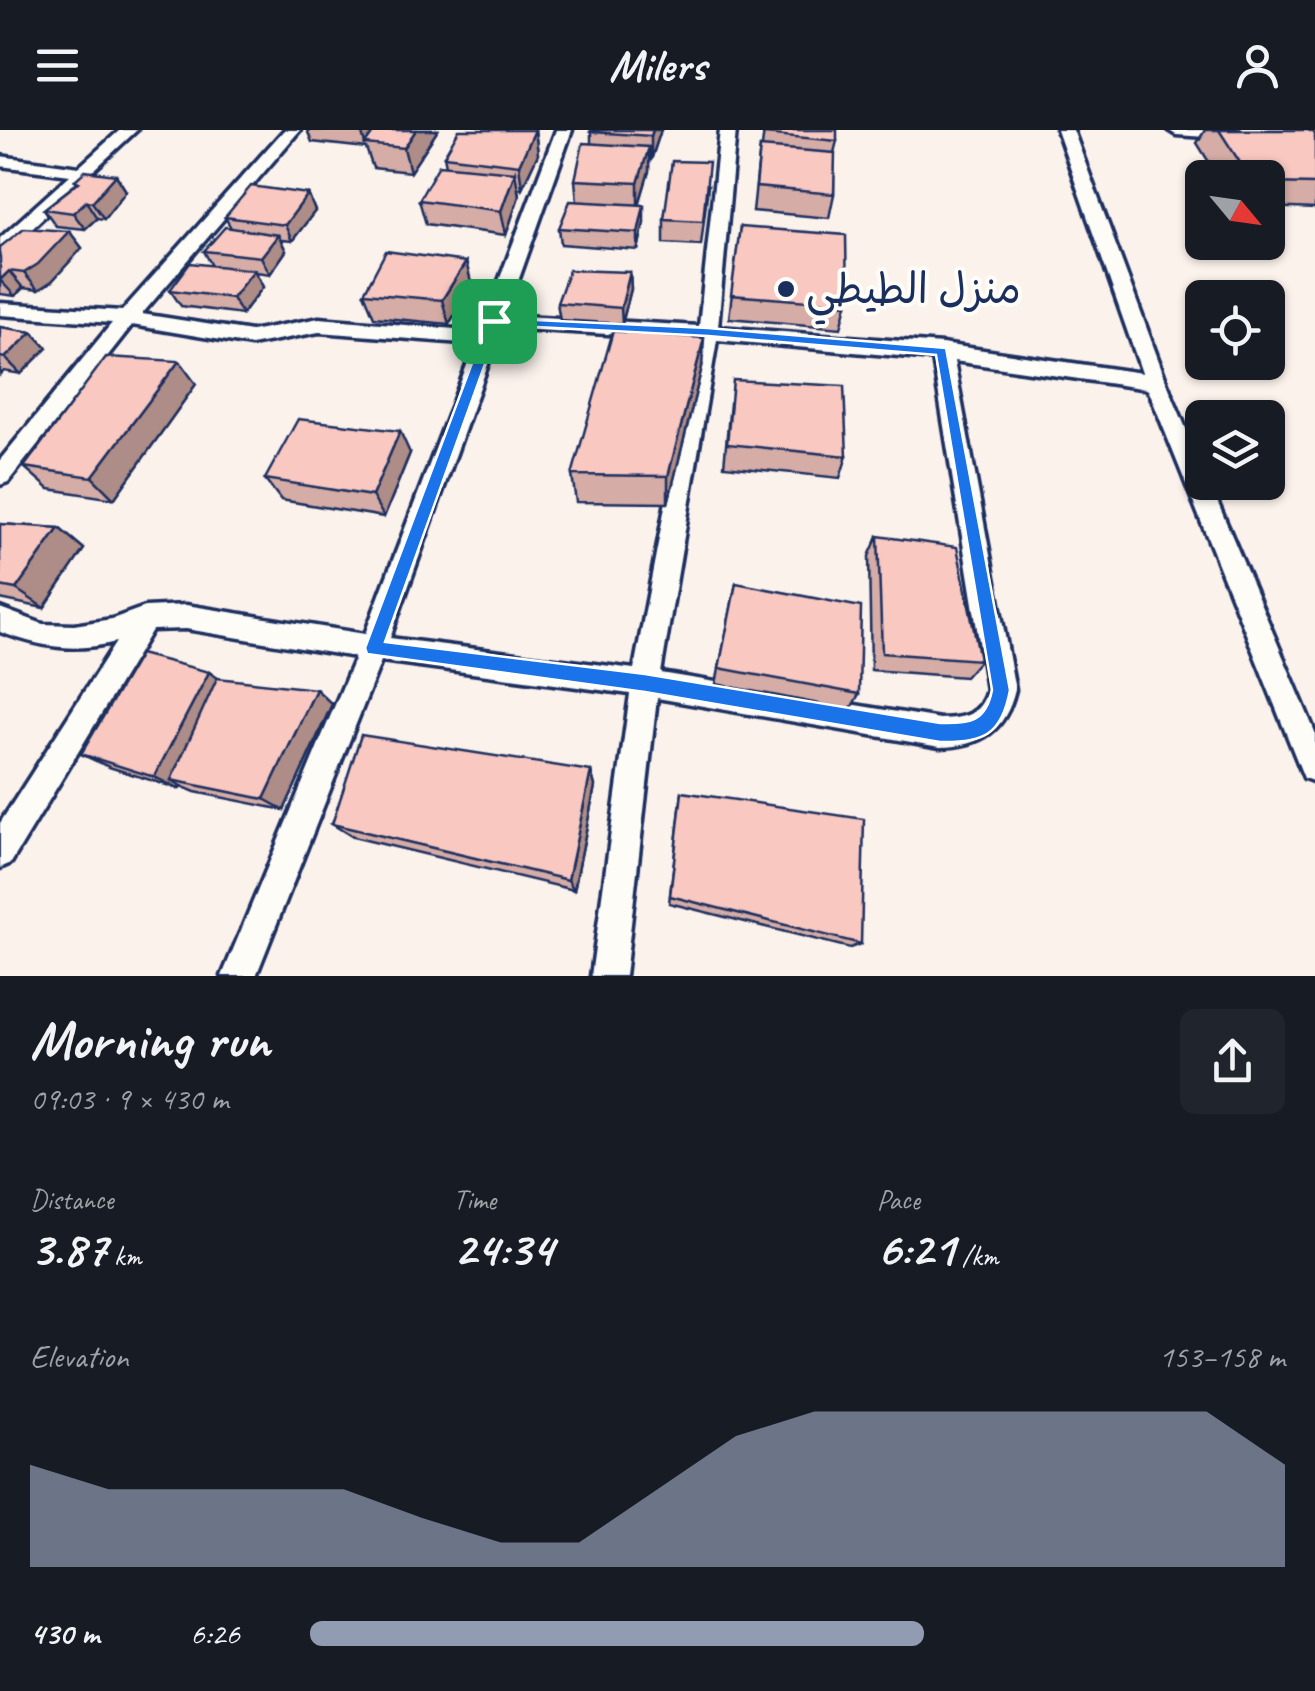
<!DOCTYPE html>
<html lang="en">
<head>
<meta charset="utf-8">
<style>
	:root { --surface:#171b24; --page:#20242c; --text:#f1f3f6; --muted:#9ea1a6; --accent:#919bb2 }
	body { margin:0; font-family:Caveat,"Playpen Sans Arabic",sans-serif; background:var(--page); color:var(--text); height:100vh; display:flex; flex-direction:column; font-size:38px; white-space:nowrap }
	* { box-sizing:border-box; margin:0 }
	p { font-size:32px; color:var(--muted) }
	.icon { flex:none; width:55px; height:55px; fill:none; stroke:currentColor; stroke-width:2; stroke-linecap:round; stroke-linejoin:round }
	.map { position:relative; height:846px; overflow:hidden }
	.drawer { display:flex; flex-direction:column; background:var(--surface); flex:1 }
	.drawer>* { flex:none }
	.needle { width:65px; rotate:119deg }
	.tools { position:absolute; left:1185px; top:30px; display:grid; gap:20px }
	.tools a { display:grid; place-items:center; width:100px; height:100px; border-radius:15px; background:var(--surface); box-shadow:0 2px 8px #0004; font-size:50px }
	.pin { position:absolute; display:grid; place-items:center; width:85px; height:85px; color:#fff; margin:-42px; border-radius:20px; box-shadow:0 5px 15px #0006 }
	.round { display:grid; place-items:center; flex:none; width:105px; height:105px; border-radius:15px; background:var(--page) }
	.summary { display:flex; align-items:center; justify-content:space-between; height:170px; padding:0 30px }
	h1 { font-size:55px; font-weight:800; line-height:75px }
	.metrics { display:grid; grid-template-columns:repeat(3,1fr); gap:15px; height:170px; padding:10px 30px }
	.metrics div { display:grid; align-content:center }
	.metrics b { font-size:50px; font-weight:800 }
	.metrics small { font-size:28px; font-weight:400 }
	.metrics p { font-size:28px }
	.chart { height:280px; padding:20px 30px }
	.chart p { display:flex; justify-content:space-between }
	.chart svg { width:100%; height:180px; margin-top:10px; fill:var(--accent); opacity:.7 }
	ul { padding:0 30px; list-style:none; font-size:32px }
	li { display:grid; grid-template-columns:160px 120px 1fr; align-items:center; height:75px }
	li i { height:25px; border-radius:12px; background:var(--accent) }
	header { display:flex; justify-content:space-between; align-items:center; height:130px; padding:0 30px; background:var(--surface); font-size:45px; font-weight:800 }
	.map>svg:first-child { display:block }
	.lines { fill:none; stroke-linecap:round; stroke-linejoin:round }
	.street-casing { stroke:#1b2f5e; stroke-width:7 }
	.street { fill:#fdfcf7; fill-rule:evenodd }
	.wall { fill:#d5aca6; stroke:#1b2f5e; stroke-width:2.5 }
	.shaded-wall { fill:#ae8c87; stroke:#1b2f5e; stroke-width:2.5 }
	.building { fill:#f8c8c1; stroke:#1b2f5e; stroke-width:2.5 }
	.route { fill:#1a73e8; stroke:#fff; stroke-width:2.5; fill-rule:evenodd }
	.poi-dot { fill:#1b2f5e; stroke:#fdfcf7; stroke-width:4 }
	.labels { text-anchor:middle; dominant-baseline:central; stroke-width:8; stroke-linejoin:round; paint-order:stroke }
	.far-poi-label { font-size:42px; fill:#1b2f5e; stroke:#fdfcf7; text-anchor:start }
</style>
</head>
<body>
<header><svg class="icon" aria-label="menu" viewBox="0 0 24 24"><path d="M4 6h16M4 12h16M4 18h16"/></svg>Milers<svg class="icon" aria-label="person" viewBox="0 0 24 24"><circle cx="12" cy="8" r="4"/><path d="M4 21q1-7 8-7t8 7"/></svg></header>
<div class="map">
<svg width="1315" height="846" viewBox="0 0 1315 846">
	<rect width="100%" height="100%" fill="#fcf2ec"/>
	<filter id="ink" filterUnits="userSpaceOnUse"><feTurbulence type="fractalNoise" baseFrequency=".01" numOctaves="2"/><feDisplacementMap in="SourceGraphic" scale="20" xChannelSelector="R" yChannelSelector="G"/><feConvolveMatrix kernelMatrix="1 2 1 2 8 2 1 2 1" color-interpolation-filters="sRGB"/></filter>
	<g filter="url(#ink)">
		<g class="lines">
			<defs>
				<g id="street">
					<path d="M120 0H137L6 122 0 124V108L70 45 0 36V26L79 37Z"/>
					<path d="M284 0H300L142 184 251 201 319 188 480 201 556 0H572L506 185 699 196 720 0H736L718 197 942 214 1142 243 1057 0H1073L1167 253 1202 337V352H1209L1315 602V652L1304 648 1148 259 954 231 1015 560C1005 601 982 616 940 617L657 568 625 846H591L630 564 381 531 256 846H222L355 527 186 499 152 500 11 733 0 738V693L116 512C73 523 41 517 0 502V478L43 494 74 495 112 489 145 477 186 475 365 504 475 214 319 202 251 215 132 195 8 352 0 355V330L112 193 0 185V173L122 181ZM501 198 697 209 634 539 390 508ZM717 210 933 229 987 560C980 586 964 588 940 589L661 543Z"/>
					<path d="M1168 0H1239L1244 4 1236 9 1176 5Z"/>
				</g>
			</defs>
			<use href="#street" class="street-casing"/>
			<use href="#street" class="street"/>
		</g>
		<g class="wall">
			<path d="M307 0H438L410 42 373 38 366 18 312 12Z"/>
			<path d="M535 0 538 24 522 58H518L519 66 506 105 426 94 419 70 446 36 444 26Z"/>
			<path d="M591 0H661L651 30 649 29V41L639 75 644 92 638 120 561 114 559 98 577 72 575 50 591 13Z"/>
			<path d="M764 0 837 11 834 23V64L829 88 753 81 760 17H762Z"/>
			<path d="M1205 0H1308L1315 4V79L1268 77V48H1219L1197 13Z"/>
			<path d="M116 45 126 61 104 89 97 88 85 99 56 96 44 79 77 53 75 50Z"/>
			<path d="M708 56 701 115 664 113V89Z"/>
			<path d="M308 64 315 81 292 111 281 110 286 121 270 144 256 142 263 157 242 184 181 176 170 160 212 136 204 121 231 98 225 87Z"/>
			<path d="M740 97 847 174 841 198 729 188Z"/>
			<path d="M69 101 82 118 52 151 38 160 23 158 15 166 0 164V117Z"/>
			<path d="M466 132 472 156 449 194 374 187 364 163Z"/>
			<path d="M630 142 631 159 622 194 560 190 557 173Z"/>
			<path d="M0 197 32 202 47 218 21 244 4 241 0 245Z"/>
			<path d="M702 237 668 373 576 372 572 345Z"/>
			<path d="M196 254 114 369 49 359 24 337Z"/>
			<path d="M730 273 847 326 840 348 724 336Z"/>
			<path d="M410 323 384 387 281 370 265 349Z"/>
			<path d="M0 394 59 398 84 419 44 478 0 469Z"/>
			<path d="M878 406 980 530 965 547 871 540 869 426Z"/>
			<path d="M736 453 859 564 850 580 716 554Z"/>
			<path d="M209 542 218 548 332 574 284 680 195 662 181 656 179 659 109 637 81 624Z"/>
			<path d="M591 641 595 656 574 760 353 707 332 694Z"/>
			<path d="M682 662 861 814 850 818 669 773Z"/>
		</g>
		<g class="shaded-wall">
			<path d="M361 0H379L365 14Z"/>
			<path d="M416 0H438L410 42 404 18Z"/>
			<path d="M535 0 538 24 522 58 519 35Z"/>
			<path d="M653 0H661L651 30V6Z"/>
			<path d="M649 17V41L638 77V53Z"/>
			<path d="M515 42 519 66 506 105 501 81Z"/>
			<path d="M116 45 126 61 104 89 92 72Z"/>
			<path d="M308 64 315 81 292 111 285 95Z"/>
			<path d="M86 71 97 88 85 99 73 83Z"/>
			<path d="M644 75V92L638 120V103Z"/>
			<path d="M69 101 82 118 52 151 38 160 24 143Z"/>
			<path d="M278 105 286 121 270 144 261 127Z"/>
			<path d="M466 132 472 156 449 194 442 170Z"/>
			<path d="M254 140 263 157 242 184 232 168Z"/>
			<path d="M9 141 23 158 15 166 0 150Z"/>
			<path d="M630 142 631 159 622 194 621 178Z"/>
			<path d="M32 202 47 218 21 244 5 228Z"/>
			<path d="M704 208 702 237 668 373V346Z"/>
			<path d="M179 231 196 254 114 369 92 347Z"/>
			<path d="M400 301 410 323 384 387 372 366Z"/>
			<path d="M59 398 84 419 44 478 16 459Z"/>
			<path d="M209 542 230 558 171 650 181 656 179 659 154 647Z"/>
			<path d="M316 559 332 574 284 680 264 669Z"/>
			<path d="M591 641 595 656 574 760 568 750Z"/>
		</g>
		<g class="building">
			<path d="M375 0H416L404 18 365 14Z"/>
			<path d="M459 0H535L519 35 444 26Z"/>
			<path d="M591 0H653L651 6 590 2Z"/>
			<path d="M764 0H837V11L763 4Z"/>
			<path d="M1219 0H1308L1313 2 1315 4V54L1268 53V48H1250Z"/>
			<path d="M583 13 649 17 638 53 575 50Z"/>
			<path d="M760 17 835 23 834 64 756 57Z"/>
			<path d="M672 31 709 32 703 91 664 89Z"/>
			<path d="M439 35 515 42 501 81 419 70Z"/>
			<path d="M85 41 116 45 92 72 86 71 73 83 44 79 79 52 75 50Z"/>
			<path d="M251 56 308 64 285 95 225 87Z"/>
			<path d="M570 71 644 75 638 103 559 98Z"/>
			<path d="M225 97 278 105 261 127 204 121Z"/>
			<path d="M740 97 846 105 847 174 731 165Z"/>
			<path d="M24 98 69 101 38 134 24 143 9 141 0 150V117Z"/>
			<path d="M386 121 466 132 442 170 364 163Z"/>
			<path d="M190 133 254 140 232 168 170 160Z"/>
			<path d="M569 140 630 142 621 178 557 173Z"/>
			<path d="M0 197 32 202 5 228 0 227Z"/>
			<path d="M613 201 704 208 668 346 572 345Z"/>
			<path d="M106 227 179 231 92 347 24 337Z"/>
			<path d="M733 250 844 256 847 326 727 314Z"/>
			<path d="M298 289 400 301 372 366 265 349Z"/>
			<path d="M0 394 59 398 16 459 0 456Z"/>
			<path d="M878 406 957 417 980 530 882 523Z"/>
			<path d="M736 453 861 477 859 564 719 538Z"/>
			<path d="M140 524 209 542 154 647 81 624Z"/>
			<path d="M217 548 316 559 264 669 171 650Z"/>
			<path d="M361 605 591 641 568 750 332 694Z"/>
			<path d="M682 662 864 689 861 814 670 766Z"/>
		</g>
	</g>
	<path class="route" d="M489 188 708 198 946 218 1010 560C1002 605 983 613 940 612L645 562 367 524 365 518ZM499 195 708 206 936 225 992 560C986 592 969 594 940 593L645 544 385 512Z"/>
	<circle class="poi-dot" cx="786" cy="159" r="10"/>
	<g class="labels">
		<g class="far-poi-label">
			<text x="806" y="159">منزل الطيطي</text>
		</g>
	</g>
</svg>
<div class="tools">
<a><svg class="needle" viewBox="-14 -14 28 28"><path d="M0-13l5 13h-10z" fill="#e53935"/><path d="M0 13l5-13h-10z" fill="#9ea1a6"/></svg></a>
<a><svg class="icon" aria-label="locate" viewBox="0 0 24 24"><circle cx="12" cy="12" r="6"/><path d="M12 2v4M12 18v4M2 12h4M18 12h4"/></svg></a>
<a><svg class="icon" aria-label="layers" viewBox="0 0 24 24"><path d="M12 4l9 5-9 5-9-5zM3 14l9 5 9-5"/></svg></a>
</div>
<div class="pin" style="left:494px;top:191px;background:#1e9e55"><svg class="icon" aria-label="arrive" viewBox="0 0 24 24"><path d="M6 21V4h12l-3 4 3 4H6"/></svg></div>
</div>
<section class="drawer">
<div class="summary"><div><h1>Morning run</h1><p>09:03 · 9 × 430 m</p></div><a class="round"><svg class="icon" aria-label="share" viewBox="0 0 24 24"><path d="M12 15V3M7 8l5-5 5 5M5 13v7h14v-7"/></svg></a></div>
<div class="metrics">
<div><p>Distance</p><b>3.87<small> km</small></b></div>
<div><p>Time</p><b>24:34</b></div>
<div><p>Pace</p><b>6:21<small> /km</small></b></div>
</div>
<div class="chart"><p><span>Elevation</span>153–158 m</p>
<svg viewBox="0 0 160 44" preserveAspectRatio="none"><path d="M0 44V19L10 25L20 25L30 25L40 25L50 32L60 38L70 38L80 25L90 12L100 6L110 6L120 6L130 6L140 6L150 6L160 19V44z"/></svg>
</div>
<ul>
<li><b>430 m</b>6:26<i style="width:63%"></i></li>
</ul>
</section>
</body>
</html>
